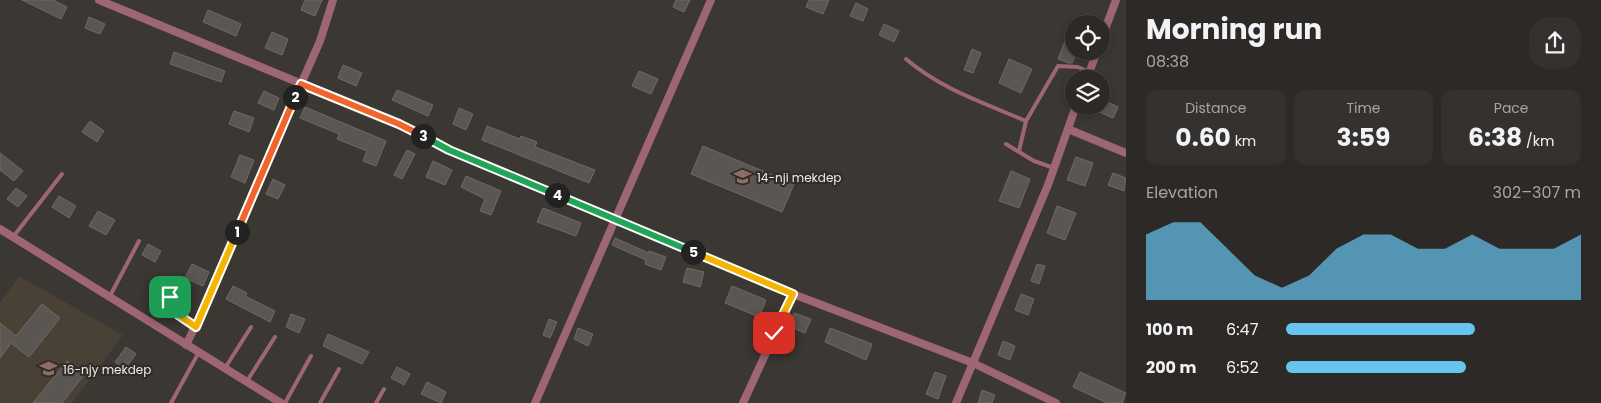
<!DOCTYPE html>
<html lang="en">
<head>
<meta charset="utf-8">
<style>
	:root { --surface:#2c2926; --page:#34312e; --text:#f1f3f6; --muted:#a6a6a7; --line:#484543; --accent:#66c4ef }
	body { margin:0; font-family:Poppins,sans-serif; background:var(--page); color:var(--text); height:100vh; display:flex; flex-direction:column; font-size:19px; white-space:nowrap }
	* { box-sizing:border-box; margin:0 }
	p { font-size:16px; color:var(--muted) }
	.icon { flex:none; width:28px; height:28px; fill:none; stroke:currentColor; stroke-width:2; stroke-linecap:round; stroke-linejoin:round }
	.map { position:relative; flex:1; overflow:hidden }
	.sheet { display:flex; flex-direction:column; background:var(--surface); width:475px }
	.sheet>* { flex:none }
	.buttons { position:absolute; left:1065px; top:15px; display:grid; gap:10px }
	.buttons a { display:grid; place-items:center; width:45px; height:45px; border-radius:50%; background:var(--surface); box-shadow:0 2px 8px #0003,0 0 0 1px var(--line); font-size:25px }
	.pin { position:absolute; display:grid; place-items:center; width:42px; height:42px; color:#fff; margin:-21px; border-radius:10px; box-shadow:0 2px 8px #0006 }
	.km { position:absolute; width:25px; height:25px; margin:-12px; border-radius:50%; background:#222; color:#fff; font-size:14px; line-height:25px; text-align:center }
	.round { display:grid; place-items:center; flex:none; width:52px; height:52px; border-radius:20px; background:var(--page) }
	.head { display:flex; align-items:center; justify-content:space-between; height:85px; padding:0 20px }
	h1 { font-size:28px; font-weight:700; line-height:38px }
	.metrics { display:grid; grid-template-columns:repeat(3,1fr); gap:8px; height:85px; padding:5px 20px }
	.metrics div { display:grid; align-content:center; border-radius:12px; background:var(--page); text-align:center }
	.metrics b { font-size:25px; font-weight:700 }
	.metrics small { font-size:14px; font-weight:400 }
	.metrics p { font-size:14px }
	.chart { height:140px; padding:10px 20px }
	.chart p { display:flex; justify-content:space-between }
	.chart svg { width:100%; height:90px; margin-top:5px; fill:var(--accent); opacity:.7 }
	ul { padding:0 20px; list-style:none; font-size:16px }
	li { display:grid; grid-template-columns:80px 60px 1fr; align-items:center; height:38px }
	li i { height:12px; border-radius:6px; background:var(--accent) }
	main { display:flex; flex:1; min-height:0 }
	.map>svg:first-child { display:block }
	.built { fill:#494036 }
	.building { fill:#5b5651; stroke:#6f6a65 }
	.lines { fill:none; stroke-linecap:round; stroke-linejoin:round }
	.lane { stroke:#9e6575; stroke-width:4 }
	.street { stroke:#9e6575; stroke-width:8 }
	.split-1-casing { stroke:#fff; stroke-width:10 }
	.split-2-casing { stroke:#fff; stroke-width:10 }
	.split-3-casing { stroke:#fff; stroke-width:10 }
	.split-4-casing { stroke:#fff; stroke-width:10 }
	.split-5-casing { stroke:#fff; stroke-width:10 }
	.split-6-casing { stroke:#fff; stroke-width:10 }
	.split-1 { stroke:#f5b400; stroke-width:6 }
	.split-2 { stroke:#f0652b; stroke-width:6 }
	.split-3 { stroke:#f0652b; stroke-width:6 }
	.split-4 { stroke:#22a559; stroke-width:6 }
	.split-5 { stroke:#22a559; stroke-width:6 }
	.split-6 { stroke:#f5b400; stroke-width:6 }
	.labels { text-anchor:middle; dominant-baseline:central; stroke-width:4.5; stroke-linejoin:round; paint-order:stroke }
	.poi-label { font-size:12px; fill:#eceae7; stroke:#312d28; text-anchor:start }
</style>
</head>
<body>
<main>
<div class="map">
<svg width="1126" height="403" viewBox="0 0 1126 403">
	<rect width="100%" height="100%" fill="#3b3732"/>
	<path class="built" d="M19 276 123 335 72 403H0V303Z"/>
	<g class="building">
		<path d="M22 0H53L67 7 61 19Z"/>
		<path d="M305 0H322L315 16 301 10Z"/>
		<path d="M676 0H690L684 12 673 7Z"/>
		<path d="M809 0H829L823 14 806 7Z"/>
		<path d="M856 3 868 9 863 21 850 16Z"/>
		<path d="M208 10 241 24 236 36 203 22Z"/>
		<path d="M89 17 105 24 100 34 85 28Z"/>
		<path d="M1073 21 1074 51H1077L1072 63H1068L1058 59Z"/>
		<path d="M884 24 899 31 894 42 879 35Z"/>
		<path d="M272 32 288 39 282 55 265 48Z"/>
		<path d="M972 49 981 53 973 73 964 70Z"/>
		<path d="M174 52 225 71 221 82 170 64Z"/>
		<path d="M1009 59 1032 69 1021 93 999 83Z"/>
		<path d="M343 65 362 73 356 86 338 78Z"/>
		<path d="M639 71 658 79 651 94 632 86Z"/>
		<path d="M397 90 433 105 428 116 392 100Z"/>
		<path d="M264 91 279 98 274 110 258 103Z"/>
		<path d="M1101 99 1118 107 1113 118 1085 106H1101Z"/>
		<path d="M305 107 386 141 376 166 363 161 367 151 337 139 339 134 300 118Z"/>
		<path d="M459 108 473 114 466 130 453 124Z"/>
		<path d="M234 111 254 118 249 132 229 124Z"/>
		<path d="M90 121 104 131 97 142 82 132Z"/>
		<path d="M487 126 520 139 521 136 537 142 535 147 595 170 589 183 482 140Z"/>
		<path d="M703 146 794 184 782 212 691 174Z"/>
		<path d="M407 150 415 154 402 179 394 175Z"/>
		<path d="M0 153 23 171 14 181 0 170Z"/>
		<path d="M240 155 254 160 245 183 231 177Z"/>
		<path d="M1076 157 1093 163 1085 186 1067 180Z"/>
		<path d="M433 161 452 170 445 185 426 177Z"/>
		<path d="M1011 171 1030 179 1019 208 999 201Z"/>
		<path d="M1113 173 1126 178 1124 191 1108 185Z"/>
		<path d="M466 176 501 191 491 215 480 211 485 199 461 187Z"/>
		<path d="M273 179 285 185 278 199 266 194Z"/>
		<path d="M16 188 27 196 18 207 7 199Z"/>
		<path d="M59 196 76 206 69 218 52 207Z"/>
		<path d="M1057 206 1076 213 1065 240 1047 233Z"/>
		<path d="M543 208 581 223 576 236 537 222Z"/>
		<path d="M98 211 115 220 106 235 89 226Z"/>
		<path d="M615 238 649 253V251L666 257 661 270 645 264 646 260 612 245Z"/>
		<path d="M148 244 161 251 155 262 142 255Z"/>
		<path d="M192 264 209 272 203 286 185 278Z"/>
		<path d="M1037 264 1045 266 1039 284 1031 281Z"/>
		<path d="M687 268 704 272 700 287 683 282Z"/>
		<path d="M233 286 247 293 245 296 275 311 270 322 226 299Z"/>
		<path d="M732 286 766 300 759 317 725 303Z"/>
		<path d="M1021 294 1034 299 1028 315 1015 310Z"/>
		<path d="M42 304 60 318 29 357 11 343 0 358V323L16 336Z"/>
		<path d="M794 313 811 319 805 333 789 326Z"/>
		<path d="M291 314 305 319 299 333 286 327Z"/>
		<path d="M549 319 557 322 550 338 543 335Z"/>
		<path d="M578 328 593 334 588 346 574 339Z"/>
		<path d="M830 328 872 344 866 360 825 342Z"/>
		<path d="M328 334 369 352 362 364 323 346Z"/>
		<path d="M1003 341 1015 346 1010 360 998 355Z"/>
		<path d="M126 347 136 354 125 369 115 362Z"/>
		<path d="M67 361 84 375 62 403H33Z"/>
		<path d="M397 367 410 374 404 385 391 378Z"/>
		<path d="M935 372 946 376 938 399 926 394Z"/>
		<path d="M1080 372 1126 393 1122 403H1107L1073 387Z"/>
		<path d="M427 382 446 392 441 403 421 394Z"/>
		<path d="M982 390 995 395 992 403H978Z"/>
	</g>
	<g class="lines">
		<g class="lane">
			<path d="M906 59C941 89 984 103 1026 121L1019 151"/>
			<path d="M1026 121 1058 66 1078 67 1089 72"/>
			<path d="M1006 144 1034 161 1054 168"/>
			<path d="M13 237 62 174"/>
			<path d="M179 284 170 297 171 310 196 327"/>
			<path d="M110 296 139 241"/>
			<path d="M225 368 251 327"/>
			<path d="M247 381 275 337"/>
			<path d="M171 403 199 352"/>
			<path d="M285 403 311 356"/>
			<path d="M320 403 339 369"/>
			<path d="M376 403 384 389"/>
		</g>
		<g class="street">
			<path d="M99 0 399 124 449 150 793 294 973 363 1056 403"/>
			<path d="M1101 40 1116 0"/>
			<path d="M1087 79 1097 51"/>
			<path d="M1068 129 1126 153"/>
			<path d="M0 229 281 403"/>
			<path d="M186 345 214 288 253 193 320 41 333 0"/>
			<path d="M535 403 711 0"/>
			<path d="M743 403 793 294"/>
			<path d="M956 403 1048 185 1076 106"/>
		</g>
	</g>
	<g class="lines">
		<defs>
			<path id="split-1" d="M170 297 171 310 196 327 237 232"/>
			<path id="split-2" d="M237 232 295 97"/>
			<path id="split-3" d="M295 97 301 84 399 124 423 136"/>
			<path id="split-4" d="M423 136 449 150 557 195"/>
			<path id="split-5" d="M557 195 693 252"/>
			<path id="split-6" d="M693 252 793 294 774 333"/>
		</defs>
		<use href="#split-1" class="split-1-casing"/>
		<use href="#split-2" class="split-2-casing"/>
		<use href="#split-3" class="split-3-casing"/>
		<use href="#split-4" class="split-4-casing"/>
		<use href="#split-5" class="split-5-casing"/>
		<use href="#split-6" class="split-6-casing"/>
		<use href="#split-1" class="split-1"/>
		<use href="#split-2" class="split-2"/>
		<use href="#split-3" class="split-3"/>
		<use href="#split-4" class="split-4"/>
		<use href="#split-5" class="split-5"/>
		<use href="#split-6" class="split-6"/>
	</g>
	<defs>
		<symbol id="school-bare" viewBox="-9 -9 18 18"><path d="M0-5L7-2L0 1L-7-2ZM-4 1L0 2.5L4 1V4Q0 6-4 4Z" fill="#8d6e63" stroke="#312d28" stroke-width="2.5" paint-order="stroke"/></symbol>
	</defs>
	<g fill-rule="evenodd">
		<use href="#school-bare" x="730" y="164" width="25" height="25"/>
		<use href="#school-bare" x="36" y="356" width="25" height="25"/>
	</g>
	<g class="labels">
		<g class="poi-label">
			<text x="757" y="177">14-nji mekdep</text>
			<text x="63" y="369">16-njy mekdep</text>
		</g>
	</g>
</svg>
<div class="buttons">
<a><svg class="icon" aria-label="locate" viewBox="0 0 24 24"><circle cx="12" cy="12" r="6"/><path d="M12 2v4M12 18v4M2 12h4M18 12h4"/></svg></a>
<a><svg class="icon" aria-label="layers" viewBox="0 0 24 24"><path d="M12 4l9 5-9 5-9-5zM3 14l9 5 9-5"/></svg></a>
</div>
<div class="pin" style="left:170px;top:297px;background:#1e9e55"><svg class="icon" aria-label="arrive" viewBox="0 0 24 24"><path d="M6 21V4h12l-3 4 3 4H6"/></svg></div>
<div class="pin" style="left:774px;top:333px;background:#d93025"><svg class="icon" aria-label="check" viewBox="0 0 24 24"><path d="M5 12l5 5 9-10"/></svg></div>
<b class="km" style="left:237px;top:232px">1</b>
<b class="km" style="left:295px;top:97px">2</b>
<b class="km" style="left:423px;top:136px">3</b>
<b class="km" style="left:557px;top:195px">4</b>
<b class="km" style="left:693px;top:252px">5</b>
</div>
<section class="sheet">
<div class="head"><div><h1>Morning run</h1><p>08:38</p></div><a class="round"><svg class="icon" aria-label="share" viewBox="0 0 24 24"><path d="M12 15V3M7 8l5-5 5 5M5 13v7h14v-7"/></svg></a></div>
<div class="metrics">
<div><p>Distance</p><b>0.60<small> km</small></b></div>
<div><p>Time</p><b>3:59</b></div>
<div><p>Pace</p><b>6:38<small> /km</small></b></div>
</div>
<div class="chart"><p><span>Elevation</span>302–307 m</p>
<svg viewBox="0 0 160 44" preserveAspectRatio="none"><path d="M0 44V12L10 6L20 6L30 19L40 32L50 38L60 32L70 19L80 12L90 12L100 19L110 19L120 12L130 19L140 19L150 19L160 12V44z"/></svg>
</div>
<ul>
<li><b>100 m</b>6:47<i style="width:64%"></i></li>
<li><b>200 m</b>6:52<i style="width:61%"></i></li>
</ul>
</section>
</main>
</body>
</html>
